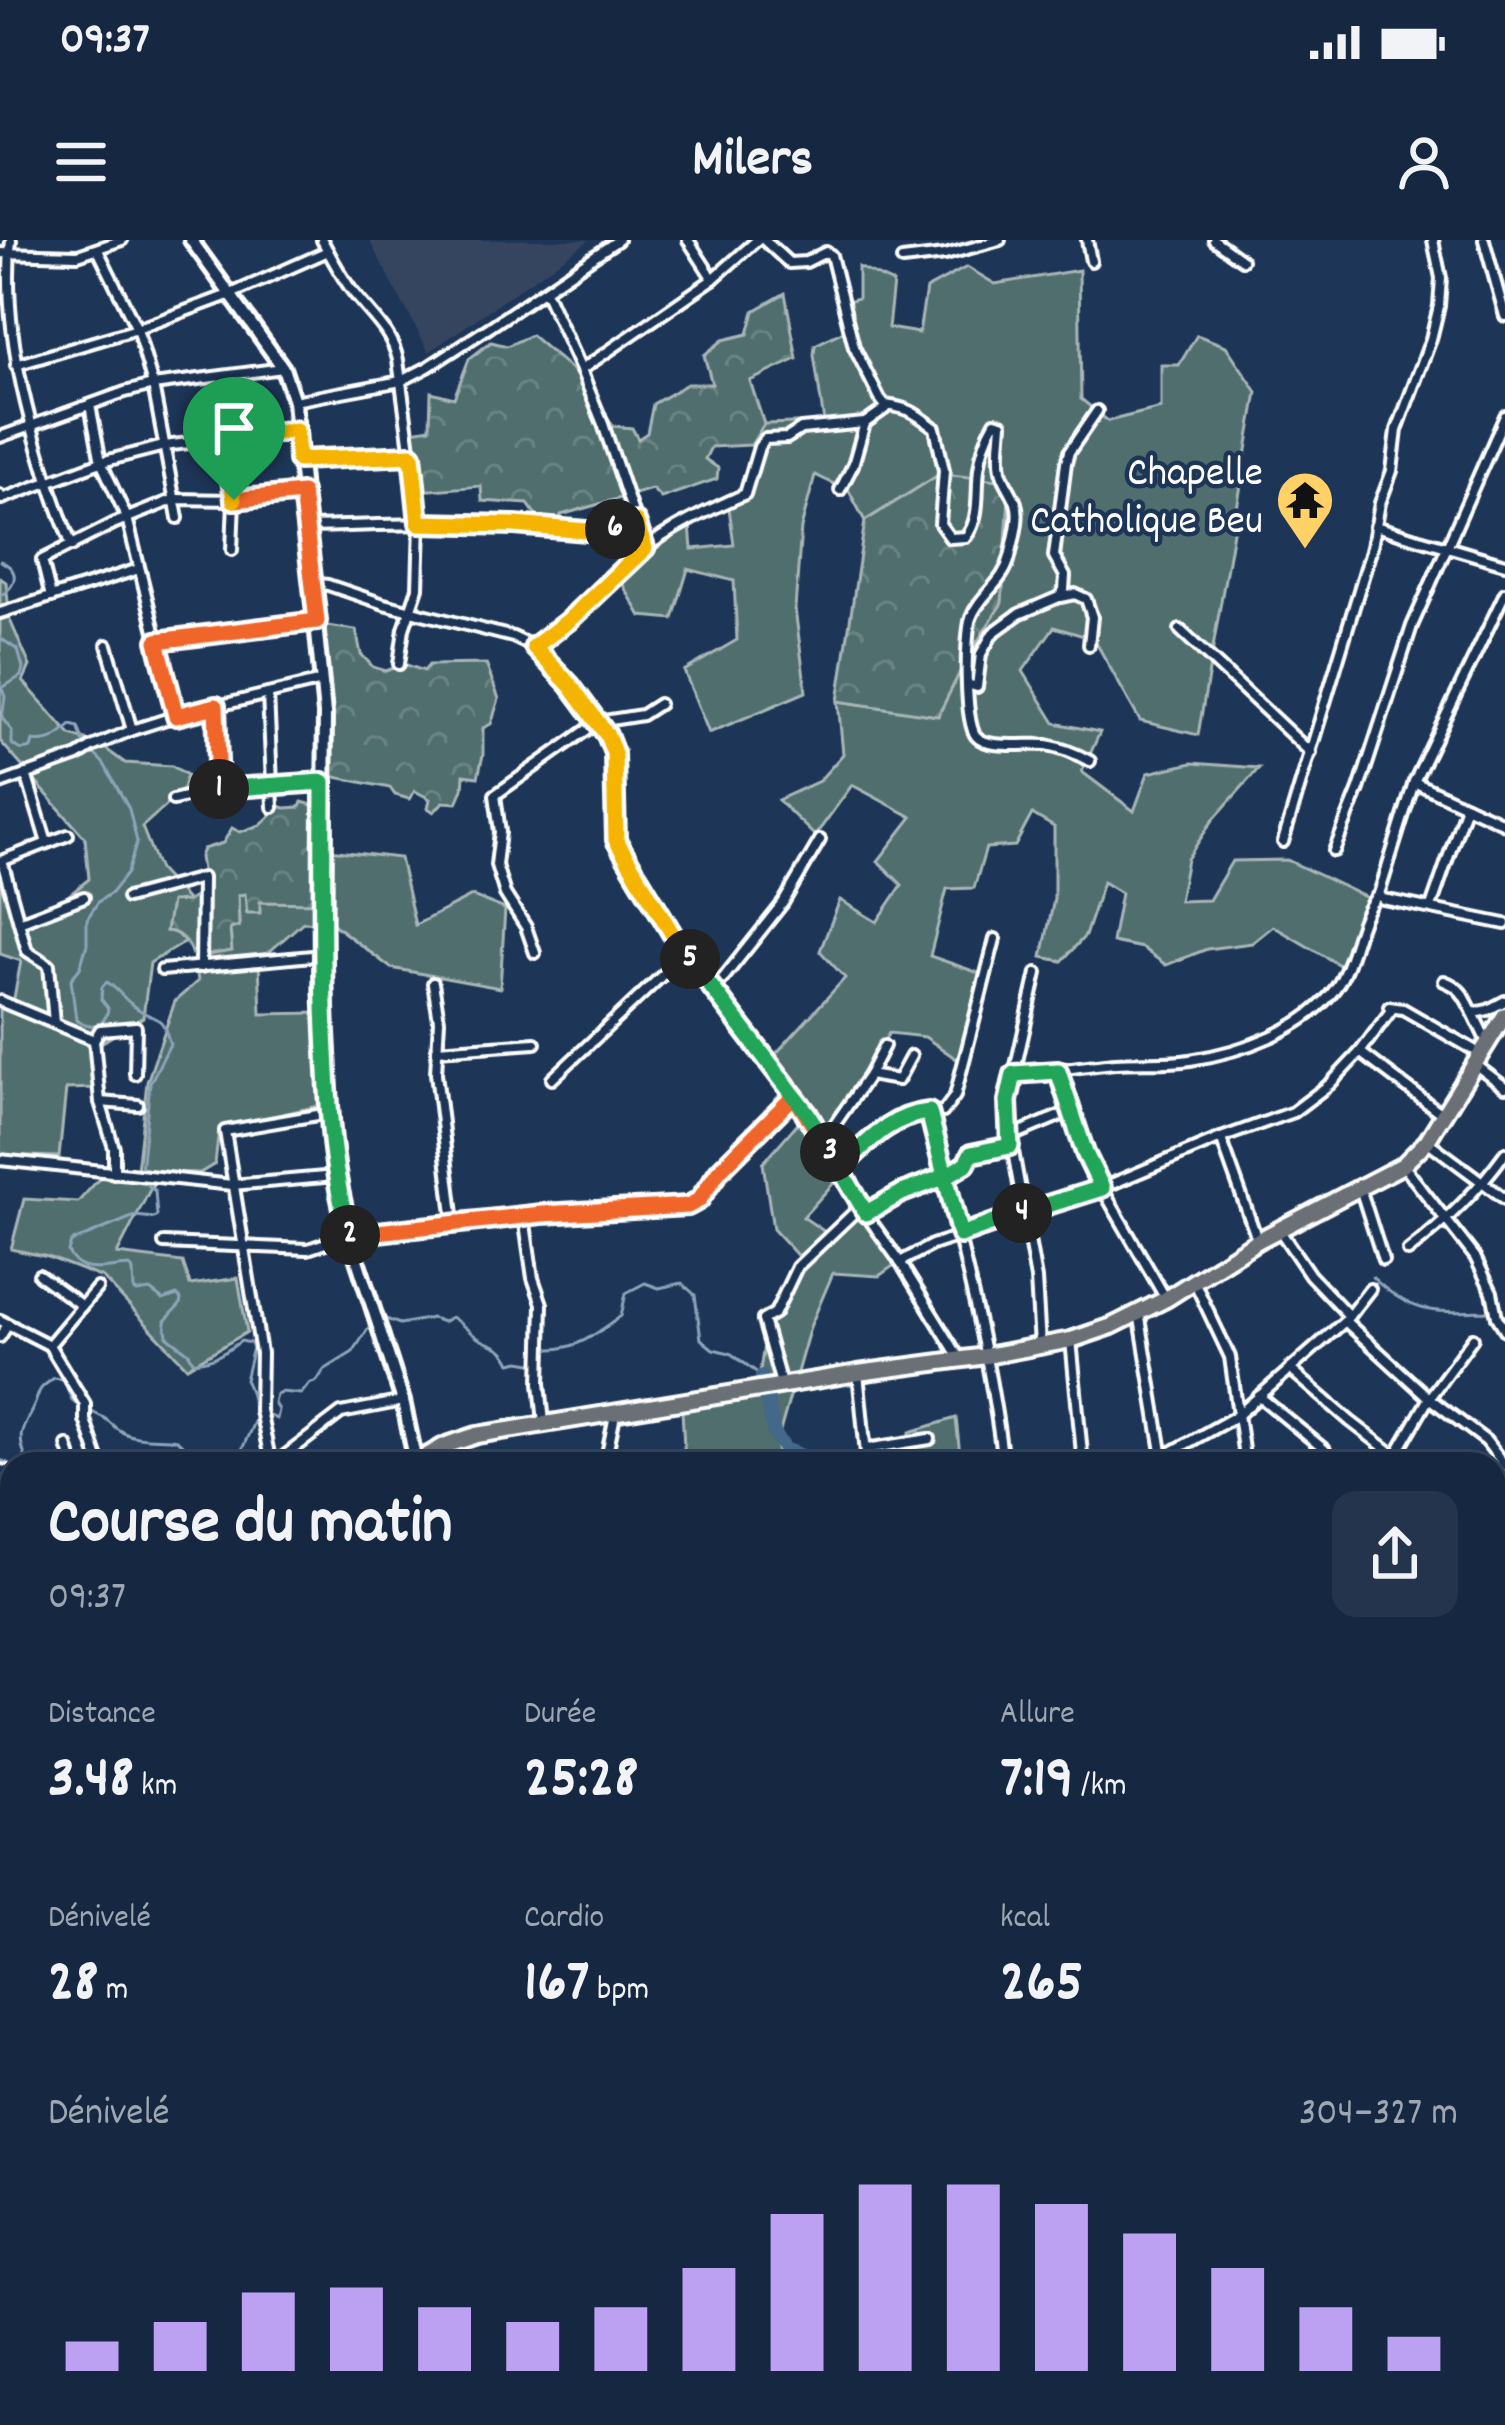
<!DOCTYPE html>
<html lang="fr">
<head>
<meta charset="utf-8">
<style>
	:root { --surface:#162841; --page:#23344c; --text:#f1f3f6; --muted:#9ea6b1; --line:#35445a; --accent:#bca0f2 }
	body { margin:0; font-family:Dekko,sans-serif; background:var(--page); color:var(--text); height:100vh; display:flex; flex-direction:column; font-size:45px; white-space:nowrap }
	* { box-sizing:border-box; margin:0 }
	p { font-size:39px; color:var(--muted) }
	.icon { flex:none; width:66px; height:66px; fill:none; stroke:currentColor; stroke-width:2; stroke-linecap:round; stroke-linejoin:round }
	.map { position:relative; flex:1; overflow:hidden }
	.details { position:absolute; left:0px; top:1212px; width:1506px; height:975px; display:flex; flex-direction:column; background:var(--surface); border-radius:36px 36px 0 0; box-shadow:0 3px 9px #0004,0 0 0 3px var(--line) }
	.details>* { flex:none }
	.pin { position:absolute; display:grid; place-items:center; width:102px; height:102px; color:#fff; margin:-123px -51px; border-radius:50% 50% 50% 0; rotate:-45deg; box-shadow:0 0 12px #0007 }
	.pin .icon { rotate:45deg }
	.km { position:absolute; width:60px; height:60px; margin:-30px; border-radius:50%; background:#222; color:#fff; font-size:33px; line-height:60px; text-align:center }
	.round { display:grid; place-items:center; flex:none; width:126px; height:126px; border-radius:24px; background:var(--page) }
	.head { display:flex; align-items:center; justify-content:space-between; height:204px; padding:0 48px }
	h1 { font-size:66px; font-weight:800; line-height:90px }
	.figures { display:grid; grid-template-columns:repeat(3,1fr); gap:18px; height:204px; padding:12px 48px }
	.figures div { display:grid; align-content:center }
	.figures b { font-size:60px; font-weight:800 }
	.figures small { font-size:33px; font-weight:400 }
	.figures p { font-size:33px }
	.chart { height:336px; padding:24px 48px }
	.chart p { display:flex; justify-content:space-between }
	.chart svg { width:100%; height:216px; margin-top:12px; stroke:var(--accent); stroke-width:6 }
	.status { display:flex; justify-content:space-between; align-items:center; height:84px; padding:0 60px; background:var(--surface); direction:ltr }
	.status svg { height:33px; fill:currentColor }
	header { display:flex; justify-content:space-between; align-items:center; height:156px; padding:0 48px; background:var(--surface); font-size:54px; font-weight:800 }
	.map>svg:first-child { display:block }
	.built { fill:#344460 }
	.grass { fill:#506e6d; stroke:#a8b6b6; stroke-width:3 }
	.forest { fill:url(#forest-crowns); stroke:#a8b6b6; stroke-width:3 }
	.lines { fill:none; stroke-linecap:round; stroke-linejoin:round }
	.stream { stroke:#8ea4b9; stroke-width:3 }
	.river { stroke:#43678a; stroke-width:14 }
	.street-casing { stroke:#fff; stroke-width:16 }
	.secondary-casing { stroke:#fff; stroke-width:20 }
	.highway-casing { stroke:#fff; stroke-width:22 }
	.street { stroke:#1d3557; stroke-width:8 }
	.secondary { stroke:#1d3557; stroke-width:10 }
	.highway { stroke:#6a7074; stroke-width:14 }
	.split-1-casing { stroke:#fff; stroke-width:24 }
	.split-2-casing { stroke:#fff; stroke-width:24 }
	.split-3-casing { stroke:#fff; stroke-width:24 }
	.split-4-casing { stroke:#fff; stroke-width:24 }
	.split-5-casing { stroke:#fff; stroke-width:24 }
	.split-6-casing { stroke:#fff; stroke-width:24 }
	.split-7-casing { stroke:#fff; stroke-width:24 }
	.split-1 { stroke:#f0652b; stroke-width:15 }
	.split-2 { stroke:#22a559; stroke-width:15 }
	.split-3 { stroke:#f0652b; stroke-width:15 }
	.split-4 { stroke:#22a559; stroke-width:15 }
	.split-5 { stroke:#22a559; stroke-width:15 }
	.split-6 { stroke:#f5b400; stroke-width:15 }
	.split-7 { stroke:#f5b400; stroke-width:15 }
	.labels { text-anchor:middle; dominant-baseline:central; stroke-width:9; stroke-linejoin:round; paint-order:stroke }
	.poi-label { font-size:42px; fill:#fff; stroke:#1d3557; text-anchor:end }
</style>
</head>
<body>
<div class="status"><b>09:37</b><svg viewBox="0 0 49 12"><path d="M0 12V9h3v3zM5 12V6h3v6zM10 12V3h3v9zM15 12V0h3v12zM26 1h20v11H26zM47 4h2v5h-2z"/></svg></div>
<header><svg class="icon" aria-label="menu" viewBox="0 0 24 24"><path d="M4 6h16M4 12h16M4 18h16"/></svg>Milers<svg class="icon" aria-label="person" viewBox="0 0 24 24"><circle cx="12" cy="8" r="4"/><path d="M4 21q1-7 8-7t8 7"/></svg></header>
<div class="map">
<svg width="1505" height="2185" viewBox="0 0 1505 2185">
	<defs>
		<pattern id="forest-crowns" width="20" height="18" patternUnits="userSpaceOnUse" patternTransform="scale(3)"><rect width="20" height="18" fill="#506e6d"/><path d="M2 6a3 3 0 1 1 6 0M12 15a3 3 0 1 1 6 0" fill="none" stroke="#6a8483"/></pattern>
	</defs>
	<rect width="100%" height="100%" fill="#1d3557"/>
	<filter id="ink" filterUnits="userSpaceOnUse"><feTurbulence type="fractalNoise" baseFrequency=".00833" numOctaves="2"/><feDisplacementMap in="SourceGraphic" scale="24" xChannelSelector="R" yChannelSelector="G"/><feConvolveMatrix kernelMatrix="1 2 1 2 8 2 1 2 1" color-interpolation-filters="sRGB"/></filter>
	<g filter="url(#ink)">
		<path class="built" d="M369 0H590L429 112Z"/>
		<g class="grass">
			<path d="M858 27 893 43 888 88 919 93 926 49 967 27 995 44 1079 30 1081 159 1108 181 1161 168V125H1179L1197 95 1226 106 1257 152 1198 495 1140 481 1094 399 1054 387 1023 431 1055 483 1100 492 1082 532 1134 571 1148 533 1192 523 1259 528 1213 580 1187 619 1179 661 1209 660 1232 621 1287 620 1367 658 1341 726 1273 686 1252 703 1207 709 1166 725 1142 708 1112 702 1121 653 1103 642 1085 696 1062 721 1042 717 1054 659V587L1032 574 1015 606 986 608 974 648 947 649 930 716 979 733 958 820 925 797 889 793 819 901 839 937 803 977 831 996 860 972 896 1024 879 1036 833 1033 810 1087 776 1205 781 1224H685L682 1171 756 1157 767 1085 805 1024 773 989 763 923 809 870 773 817 845 738 820 711 840 660 877 682 902 645 878 621 912 577 852 545 815 596 778 560 819 541 843 514 838 461 938 475 940 234 865 281 849 251 815 235 801 288 795 369 806 452 709 493 684 431 737 400 734 341 688 329 673 379 641 376 619 338 647 312 690 285 692 309 734 305 729 268 750 258 761 217 751 205 764 184 824 182 814 115 815 105 852 87 845 62 858 58Z"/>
			<path d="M0 338 6 342 10 380 30 426 23 441 70 495 99 504 125 523 172 526 187 535 182 551 142 587 159 630 188 661 167 691 174 692 186 701 150 723 143 777 101 803 96 848 66 849 59 917 0 915V761L13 763 21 721 0 714V627L22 683 63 660 89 639 85 598 0 501Z"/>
			<path d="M320 609 400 618 415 685 472 656 505 669 500 748 391 728 333 684 303 682 259 721 261 774 318 773 323 865 219 888 215 924 200 933 159 932 117 1014 183 1022 190 1045 238 1038 247 1092 187 1127 103 1038 48 1017 11 1009 24 959 78 962 108 929 137 930 147 842 175 761 198 741 194 717H208L230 689 239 686 238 655 245 653 247 672Z"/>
			<path d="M956 1178 961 1224H911L910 1192Z"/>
			<path d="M1494 1310 1505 1312V1741H1494Z"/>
			<path d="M1494 1902 1505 1903V2085L1494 2076Z"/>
			<path d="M526 2175H1240L1235 2185H512Z"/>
		</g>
		<g class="forest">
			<path d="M785 53 797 119 750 141 764 184 751 205 711 207 705 219 718 228 717 239 661 258 652 249 561 275 559 283 538 278 528 264 482 261 481 246 420 251 412 191 430 188 431 152 454 158 469 119 491 102 507 106 531 95 573 131 613 186 632 188 638 199 647 193 653 164 687 144H712L704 115 723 100 748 94 754 71Z"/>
			<path d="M940 234 1010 241 1002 363 967 418 938 476 838 461 865 281Z"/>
			<path d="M327 386 356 390 361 414 373 427 386 431 404 424 424 431 429 425 486 424 499 459 491 484 483 488V515L478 537 464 535 463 549 457 563 443 562 434 572 428 568 430 559 415 551 409 559 395 555 390 548 331 536 333 471 323 396Z"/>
			<path d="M302 562 320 567V663L260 662V673H247L245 654 238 655 239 686 230 689 232 711 194 717C188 704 182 692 166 691L171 662 188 661 205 650 200 617 203 609 223 603 232 588 240 592 260 585 271 575 270 563 285 568 300 567Z"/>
		</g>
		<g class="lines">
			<g class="stream">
				<path d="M0 321C21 330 17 346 0 356"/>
				<path d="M0 398 18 410 23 428 21 436 2 448 5 457 2 478 12 491V504C19 510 23 511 31 508L33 501C49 504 60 496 71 485L78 487 84 503 104 524 129 569 137 602 127 633 111 653 98 662 87 679V704L80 728 71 739 76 780C90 789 106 787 108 768L101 759 102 747 107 742C118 749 126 762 138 769 161 784 161 773 170 804L150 843 141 931"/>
				<path d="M141 940 155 951 157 976 154 978 135 976 71 1002 68 1012C79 1037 106 1027 130 1026L133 1031 134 1050 137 1052 150 1050 163 1060 177 1055 181 1059 180 1065 165 1081 167 1096 189 1113 193 1121C211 1123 227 1111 241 1101L250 1103 253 1107 245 1140C253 1153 251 1164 257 1176"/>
				<path d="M1372 1037C1414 1077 1438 1072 1491 1071"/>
				<path d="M380 1079 383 1078 400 1084 432 1078 443 1082 451 1077C461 1083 468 1091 478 1098 493 1107 502 1104 511 1123L520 1121 538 1124"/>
				<path d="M545 1113 549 1109C577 1110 599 1092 621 1076L626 1053 645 1043 659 1048 682 1043 695 1055 701 1099 713 1109 730 1113 762 1136"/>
				<path d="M264 1173 276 1179 278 1170 274 1163 276 1154 281 1152 301 1154 309 1144 317 1141 324 1130 353 1112 371 1084"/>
				<path d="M0 1220 12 1225"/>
				<path d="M23 1224 26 1219C17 1195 21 1191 32 1170 42 1150 33 1153 54 1138L65 1140C72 1172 80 1164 104 1178 110 1181 113 1187 119 1190 133 1201 160 1197 177 1200 189 1215 223 1220 241 1212L256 1177"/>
				<path d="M1494 1913 1505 1909"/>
				<path d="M1203 2185 1208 2175"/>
			</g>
			<g class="river">
				<path d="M762 1136 774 1193 785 1209 803 1216 804 1224"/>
				<path d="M973 1224 971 1219 977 1214 986 1218 989 1224"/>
				<path d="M1494 1473 1505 1475"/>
			</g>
			<defs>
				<g id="street">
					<path d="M11 0C0 97 37 217 72 306"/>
					<path d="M322 0C330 15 346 45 357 57 374 78 392 93 398 120L420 283 418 348 404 389 399 424"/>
					<path d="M688 0 713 39"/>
					<path d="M764 0 789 23 806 22 826 12 831 15 854 107 880 159 885 165C910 168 915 173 935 188L944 230 940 284 950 298 966 297C981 277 976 253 979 229 981 213 986 197 995 182L1002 184C1001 199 998 215 1001 230 1003 241 1012 251 1016 263 1021 277 1013 302 1010 317 1004 343 980 354 971 378 965 395 964 482 976 496 987 510 1029 503 1047 505 1063 508 1075 513 1090 521"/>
					<path d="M1087 0 1091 21"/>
					<path d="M1214 0 1242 20"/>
					<path d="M1484 0 1505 76"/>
					<path d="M98 10 137 89 153 145 178 278"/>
					<path d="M0 13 78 15 122 0"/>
					<path d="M902 20 945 15 1000 0"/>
					<path d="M545 51 581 130"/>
					<path d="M16 125 137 89 231 54 328 11"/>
					<path d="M294 161 401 141 428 127 490 87 618 0"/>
					<path d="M90 165 101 222 127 278 176 476"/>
					<path d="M0 197 125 152 153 145 283 128"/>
					<path d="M225 199 234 260 232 310"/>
					<path d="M300 220 412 215"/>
					<path d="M840 250 853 225 865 183"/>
					<path d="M0 255 2 259 101 222 164 206 296 190"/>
					<path d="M636 282 603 184 581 130 713 39 757 0"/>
					<path d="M1375 286 1505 324"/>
					<path d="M307 287C364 286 420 283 477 284 528 285 588 301 636 282L645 308"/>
					<path d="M312 343 328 345 384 364 513 397 534 407 570 445 607 495 614 513 616 600 673 695 808 874 865 973 900 1022 960 1119"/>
					<path d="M51 357 42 320 115 283 175 259 234 260 301 253"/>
					<path d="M1061 357 1075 354 1086 359 1092 377 1089 405"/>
					<path d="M0 373 139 329"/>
					<path d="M1180 390 1311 513"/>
					<path d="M157 402 316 381"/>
					<path d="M107 405 132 490"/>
					<path d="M534 407C571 378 602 342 639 313 670 288 709 270 745 254L759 207 765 199 787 198 801 189 865 183 889 166"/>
					<path d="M967 444 977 447 981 414 993 393 1019 374 1059 357 1064 350 1065 336 1054 316 1066 223 1069 212 1097 171"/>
					<path d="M268 454 273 567"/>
					<path d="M216 467 218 549"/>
					<path d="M26 534 47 603"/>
					<path d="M1414 542 1505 584"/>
					<path d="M0 544 78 516 92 507 132 490 176 476 322 441"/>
					<path d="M173 560 218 549 323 542"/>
					<path d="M1283 602 1372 307 1380 263 1392 231 1397 190 1431 99 1439 66 1441 38 1433 0"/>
					<path d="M1334 611 1359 549 1412 386 1505 176"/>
					<path d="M1 621 68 595"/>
					<path d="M2 621 27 711 49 725 54 783"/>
					<path d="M1379 654 1383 659 1505 684"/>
					<path d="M127 658 202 638 201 727"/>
					<path d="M1431 667 1466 566"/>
					<path d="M19 682 84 657"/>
					<path d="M535 713 526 687 505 654 496 625 500 592 495 555 598 482 642 475 659 464"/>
					<path d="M162 730 323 715"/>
					<path d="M1037 733 1008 861 1007 878 1036 1039 1040 1106"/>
					<path d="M1444 741C1461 747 1465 757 1473 773L1488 770 1505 761"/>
					<path d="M433 743 439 780 436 833 454 983"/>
					<path d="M713 751 783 663 820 600"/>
					<path d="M0 761 94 800 100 862 114 908V933"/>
					<path d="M1473 773 1488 804"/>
					<path d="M94 800 100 790 136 787 135 834"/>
					<path d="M437 810 535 803"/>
					<path d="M1360 812 1442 874"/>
					<path d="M1476 825 1505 847"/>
					<path d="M1058 831 1085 913 1102 948 1166 1059"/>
					<path d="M1014 834C1048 832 1082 826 1116 823 1141 821 1166 824 1190 820 1241 812 1307 790 1337 746 1355 720 1357 675 1379 654L1414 542 1505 353"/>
					<path d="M869 835 898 840 911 816"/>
					<path d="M552 839 686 713"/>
					<path d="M100 862 138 865"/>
					<path d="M929 872C956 989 989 1104 1003 1224"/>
					<path d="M1009 897 1071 871"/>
					<path d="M1221 898 1257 999"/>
					<path d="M823 901 869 835 884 806"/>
					<path d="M1427 901 1505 959"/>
					<path d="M0 920 232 945 336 936"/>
					<path d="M1403 925 1475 1017 1492 1052 1497 1077 1505 1090"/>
					<path d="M840 929C871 899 896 869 943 872L955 856 995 699"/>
					<path d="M1360 948 1383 1020"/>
					<path d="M865 973 902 953 946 936 966 924 971 914 1010 906"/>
					<path d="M524 977 533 1038 542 1064 540 1143 544 1183"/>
					<path d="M1280 991 1310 1035 1349 1076"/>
					<path d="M164 1003 308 1009 349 995 420 986 566 972 688 966 699 960 719 931 794 856"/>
					<path d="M1408 1011C1446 982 1477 952 1505 913"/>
					<path d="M900 1022 932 1005 1102 948 1221 898 1293 872 1330 844 1360 812 1392 769 1389 767 1403 769 1481 814"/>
					<path d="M39 1035 82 1066"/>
					<path d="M1194 1041 1230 1117 1245 1224"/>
					<path d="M1139 1072 1164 1224"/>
					<path d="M0 1080 49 1105 85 1164V1180L100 1224"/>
					<path d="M1345 1081 1429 1158 1486 1201 1505 1226"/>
					<path d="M0 1097 7 1086"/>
					<path d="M1071 1100 1083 1224"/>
					<path d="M49 1105 97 1048"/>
					<path d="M1290 1129 1350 1181 1406 1224"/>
					<path d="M858 1133 867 1224"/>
					<path d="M781 1144 763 1080 775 1073 797 1027 861 966"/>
					<path d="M1259 1156 1325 1210 1327 1224"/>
					<path d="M67 1205 73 1224"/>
					<path d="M866 1209 930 1199"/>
					<path d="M1395 1217 1429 1158 1473 1098"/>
					<path d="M271 1224 260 1170 261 1113 225 891 329 873"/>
					<path d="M274 1224 341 1173 403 1161"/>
					<path d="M605 1224 615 1175"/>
					<path d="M1150 1224 1238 1175 1345 1081 1370 1049"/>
					<path d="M0 1230 12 1232"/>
					<path d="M1494 1249 1505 1248"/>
					<path d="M0 1287 12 1284"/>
					<path d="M0 1338 12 1334"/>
					<path d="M0 1398 12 1394"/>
					<path d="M0 1451 12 1485"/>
					<path d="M1494 1666H1505"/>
					<path d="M1494 2087 1505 2096"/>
					<path d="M1494 2167 1505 2159"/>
					<path d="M1482 2175 1490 2185"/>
				</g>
				<path id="secondary" d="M191 0 283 128 294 161 325 474 322 751 329 873 336 936 349 995 403 1161 416 1222"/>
				<g id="highway">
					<path d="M413 1224 444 1206 477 1195 858 1133 986 1116 1071 1100 1112 1086 1166 1059 1257 1001 1403 925 1427 901 1505 775"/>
					<path d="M0 1501 12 1493"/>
				</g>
			</defs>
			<use href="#street" class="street-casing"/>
			<use href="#secondary" class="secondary-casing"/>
			<use href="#highway" class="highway-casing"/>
			<use href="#street" class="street"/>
			<use href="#secondary" class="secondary"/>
			<use href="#highway" class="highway"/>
		</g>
	</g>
	<g class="lines" filter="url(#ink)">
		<defs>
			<path id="split-1" d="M219 549 216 466 176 476 157 401 317 381 302 253 234 260"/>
			<path id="split-2" d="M219 549 323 542C323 632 321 722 326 812 329 874 332 936 350 995"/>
			<path id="split-3" d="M350 995 542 974 688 966 699 960 719 931 794 856 830 912"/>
			<path id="split-4" d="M830 912 866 973 902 953 946 936 966 924 971 914 1010 906 1008 861 1014 834 1058 831 1085 913 1102 948 1022 973"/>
			<path id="split-5" d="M690 719 808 874 840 929C867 903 889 876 929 872L960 995 1022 973"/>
			<path id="split-6" d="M615 289 636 282 645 308 568 381 534 407 570 445 607 495 614 513 616 600 673 695 690 719"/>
			<path id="split-7" d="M234 260 225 199 296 190 298 220 412 215 419 283 515 285 599 292 615 289"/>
		</defs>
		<use href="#split-1" class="split-1-casing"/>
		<use href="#split-2" class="split-2-casing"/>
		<use href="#split-3" class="split-3-casing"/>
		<use href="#split-4" class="split-4-casing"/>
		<use href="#split-5" class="split-5-casing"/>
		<use href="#split-6" class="split-6-casing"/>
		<use href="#split-7" class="split-7-casing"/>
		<use href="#split-1" class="split-1"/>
		<use href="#split-2" class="split-2"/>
		<use href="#split-3" class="split-3"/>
		<use href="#split-4" class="split-4"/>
		<use href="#split-5" class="split-5"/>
		<use href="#split-6" class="split-6"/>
		<use href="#split-7" class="split-7"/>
	</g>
	<defs>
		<symbol id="temple-pin" viewBox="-11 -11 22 30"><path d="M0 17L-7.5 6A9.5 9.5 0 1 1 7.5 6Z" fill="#ffd166" stroke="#1d3557"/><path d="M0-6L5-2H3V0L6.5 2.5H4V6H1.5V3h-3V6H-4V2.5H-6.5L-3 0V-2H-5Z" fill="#111"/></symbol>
	</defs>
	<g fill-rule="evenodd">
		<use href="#temple-pin" x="1272" y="227" width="66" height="90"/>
	</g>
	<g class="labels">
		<g class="poi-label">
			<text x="1263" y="236">Chapelle<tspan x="1263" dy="48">Catholique Beu</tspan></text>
		</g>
	</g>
</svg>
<div class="pin" style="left:234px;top:260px;background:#1e9e55"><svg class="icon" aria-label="arrive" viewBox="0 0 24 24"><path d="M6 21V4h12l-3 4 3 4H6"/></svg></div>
<b class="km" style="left:219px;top:549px">1</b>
<b class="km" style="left:350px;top:995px">2</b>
<b class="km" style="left:830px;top:912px">3</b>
<b class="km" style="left:1022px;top:973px">4</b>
<b class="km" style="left:690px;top:719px">5</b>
<b class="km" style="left:615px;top:289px">6</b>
<section class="details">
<div class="head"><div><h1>Course du matin</h1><p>09:37</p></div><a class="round"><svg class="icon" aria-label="share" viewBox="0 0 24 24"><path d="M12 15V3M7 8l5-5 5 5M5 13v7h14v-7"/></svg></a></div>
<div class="figures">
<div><p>Distance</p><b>3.48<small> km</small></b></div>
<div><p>Durée</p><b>25:28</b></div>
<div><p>Allure</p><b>7:19<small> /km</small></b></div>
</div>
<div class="figures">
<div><p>Dénivelé</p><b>28<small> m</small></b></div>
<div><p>Cardio</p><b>167<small> bpm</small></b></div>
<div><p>kcal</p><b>265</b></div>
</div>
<div class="chart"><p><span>Dénivelé</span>304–327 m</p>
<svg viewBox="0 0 160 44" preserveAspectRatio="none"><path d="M5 44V38M15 44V34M25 44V28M35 44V27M45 44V31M55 44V34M65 44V31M75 44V23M85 44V12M95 44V6M105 44V6M115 44V10M125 44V16M135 44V23M145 44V31M155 44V37"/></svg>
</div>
</section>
</div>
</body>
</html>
